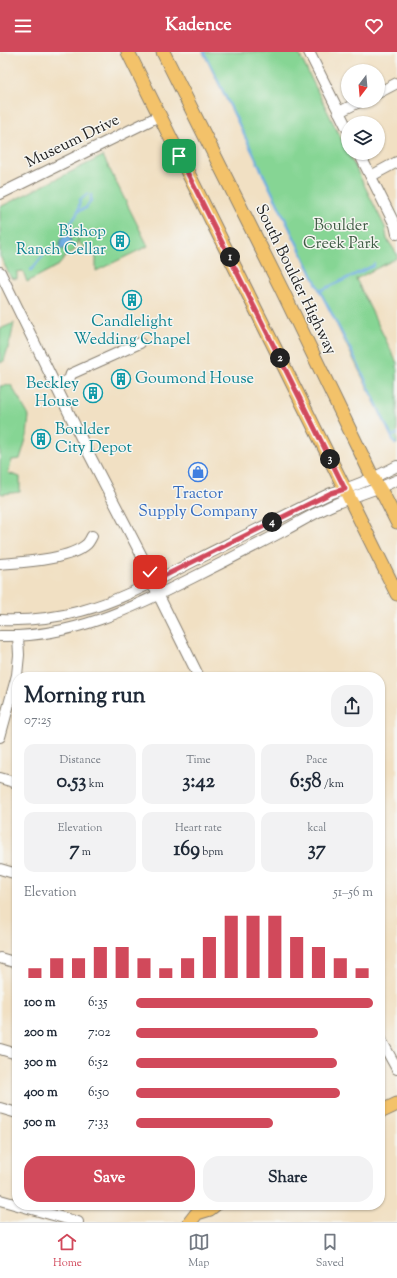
<!DOCTYPE html>
<html lang="en">
<head>
<meta charset="utf-8">
<style>
	:root { --surface:#fff; --page:#f2f2f3; --text:#1f2937; --muted:#747a83; --line:#e0e1e3; --accent:#d1495b }
	body { margin:0; font-family:"Sorts Mill Goudy",serif; background:var(--page); color:var(--text); height:100vh; display:flex; flex-direction:column; font-size:15px; white-space:nowrap }
	* { box-sizing:border-box; margin:0 }
	p { font-size:13px; color:var(--muted) }
	.icon { flex:none; width:22px; height:22px; fill:none; stroke:currentColor; stroke-width:2; stroke-linecap:round; stroke-linejoin:round }
	.map { position:relative; flex:1; overflow:hidden }
	.details { position:absolute; left:12px; top:620px; width:373px; height:538px; display:flex; flex-direction:column; background:var(--surface); border-radius:16px; box-shadow:0 1px 3px #0004 }
	.details>* { flex:none }
	.needle { width:26px; rotate:196deg }
	.controls { position:absolute; left:341px; top:12px; display:grid; gap:8px }
	.controls a { display:grid; place-items:center; width:44px; height:44px; border-radius:50%; background:var(--surface); box-shadow:0 1px 3px #0004; font-size:20px }
	.pin { position:absolute; display:grid; place-items:center; width:34px; height:34px; color:#fff; margin:-17px; border-radius:8px; box-shadow:0 2px 6px #0006 }
	.km { position:absolute; width:20px; height:20px; margin:-10px; border-radius:50%; background:#222; color:#fff; font-size:11px; line-height:20px; text-align:center }
	.round { display:grid; place-items:center; flex:none; width:42px; height:42px; border-radius:16px; background:var(--page) }
	.headline { display:flex; align-items:center; justify-content:space-between; height:68px; padding:0 12px }
	h1 { font-size:22px; font-weight:800; line-height:30px }
	.metrics { display:grid; grid-template-columns:repeat(3,1fr); gap:6px; height:68px; padding:4px 12px }
	.metrics div { display:grid; align-content:center; border-radius:10px; background:var(--page); text-align:center }
	.metrics b { font-size:20px; font-weight:800 }
	.metrics small { font-size:11px; font-weight:400 }
	.metrics p { font-size:11px }
	.chart { height:112px; padding:8px 12px }
	.chart p { display:flex; justify-content:space-between }
	.chart svg { width:100%; height:72px; margin-top:4px; stroke:var(--accent); stroke-width:6 }
	.cta { display:flex; gap:8px; margin-top:auto; padding:8px 12px }
	.cta a { flex:1; height:46px; border-radius:16px; background:var(--accent); color:#fff; font-size:16px; font-weight:800; line-height:46px; text-align:center }
	.cta a+a { background:var(--page); color:var(--text) }
	ul { padding:0 12px; list-style:none; font-size:13px }
	li { display:grid; grid-template-columns:64px 48px 1fr; align-items:center; height:30px }
	li i { height:10px; border-radius:5px; background:var(--accent) }
	header { display:flex; justify-content:space-between; align-items:center; height:52px; padding:0 12px; background:var(--accent); color:#fff; font-size:18px; font-weight:800 }
	.dock { display:flex; justify-content:space-around; align-items:center; height:56px; border-top:1px solid var(--line); background:var(--surface); font-size:11px; color:var(--muted) }
	.dock a { display:grid; justify-items:center; gap:2px }
	.dock .on { color:var(--accent) }
	.map>svg:first-child { display:block }
	.green { fill:#86d594; stroke:#517858 }
	.water { fill:#71aee3; stroke:#466580 }
	.lines { fill:none; stroke-linecap:round; stroke-linejoin:round }
	.stream { stroke:#71aee3; stroke-width:2.5 }
	.minor-casing { stroke:#867e70; stroke-width:12 }
	.major-casing { stroke:#867e70; stroke-width:15 }
	.minor { stroke:#fff; stroke-width:10 }
	.major { stroke:#f3c26a; stroke-width:13 }
	.route-casing { stroke:#fff; stroke-width:8 }
	.route { stroke:#d1495b; stroke-width:5 }
	.labels { text-anchor:middle; dominant-baseline:central; stroke-width:3; stroke-linejoin:round; paint-order:stroke }
	.street-label { font-size:16px; fill:#1c1c1c; stroke:#f6f6f2 }
	.park-label { font-size:16px; fill:#415d46; stroke:#f6f6f2 }
	.culture-label { font-size:16px; fill:#0d838f; stroke:#f6f6f2; text-anchor:end }
	.shop-label { font-size:16px; fill:#366cbe; stroke:#f6f6f2 }
</style>
</head>
<body>
<header><svg class="icon" aria-label="menu" viewBox="0 0 24 24"><path d="M4 6h16M4 12h16M4 18h16"/></svg>Kadence<svg class="icon" aria-label="heart" viewBox="0 0 24 24"><path d="M12 20l-8-8c-3-5 5-10 8-4 3-6 11-1 8 4z"/></svg></header>
<div class="map">
<svg width="397" height="1170" viewBox="0 0 397 1170">
	<rect width="100%" height="100%" fill="#f6f6f2"/>
	<filter id="ink" filterUnits="userSpaceOnUse"><feTurbulence type="fractalNoise" baseFrequency=".025" numOctaves="2"/><feDisplacementMap in="SourceGraphic" scale="8" xChannelSelector="R" yChannelSelector="G"/><feConvolveMatrix kernelMatrix="1 2 1 2 8 2 1 2 1" color-interpolation-filters="sRGB"/></filter>
	<filter id="wash" filterUnits="userSpaceOnUse"><feTurbulence type="fractalNoise" baseFrequency=".012" numOctaves="4" result="noise"/><feDisplacementMap in="SourceGraphic" scale="16" xChannelSelector="R" yChannelSelector="G"/><feGaussianBlur stdDeviation="0.9" result="paint"/><feColorMatrix in="noise" values="0 0 0 0 0 0 0 0 0 0 0 0 0 0 0 0 0 1.4 0 .05"/><feComposite in="paint" operator="in"/></filter>
	<g filter="url(#wash)">
		<rect width="100%" height="100%" fill="#f1e0c3"/>
		<g class="green">
			<path d="M203 0H298L385 175 387 187 397 202V206L356 227 397 311V392H395Z"/>
			<path d="M103 104 148 194 96 219V205L80 192 78 187 75 198 66 204 59 213 27 230 23 219 17 220V227L11 226 0 204V155Z"/>
			<path d="M14 271 11 286 4 309 0 311V277Z"/>
			<path d="M11 333 29 364 27 384 20 407 12 408 8 421 20 425V440L3 442 0 441V334Z"/>
		</g>
		<path class="water" d="M69 180 71 189 65 197H60V188Z"/>
		<g class="lines">
			<g class="stream">
				<path d="M204 0 322 243 358 312 395 392"/>
				<path d="M78 159 86 156 91 148V143"/>
				<path d="M68 183 71 170 76 164 78 159 80 148 87 142"/>
				<path d="M58 198 60 197 62 194"/>
				<path d="M31 218 47 199H49"/>
				<path d="M320 239 373 214 374 212"/>
				<path d="M392 384 397 382"/>
			</g>
		</g>
	</g>
	<g filter="url(#ink)">
		<g class="lines">
			<defs>
				<g id="minor">
					<path d="M309 0 348 78"/>
					<path d="M378 41 397 31"/>
					<path d="M339 60 361 49"/>
					<path d="M359 101 395 173 397 182"/>
					<path d="M371 124 397 110"/>
					<path d="M0 142 159 64"/>
					<path d="M0 220 87 398 150 520 152 530 199 625"/>
					<path d="M56 333 69 328 71 322 140 291"/>
					<path d="M0 512C23 510 69 508 87 492 89 490 91 486 92 484"/>
					<path d="M0 568C27 569 55 566 81 559 123 548 162 525 200 506 244 484 287 462 331 441 354 435 376 425 397 414"/>
					<path d="M0 584C72 586 130 557 192 526 224 510 255 494 287 477 302 469 318 459 335 452 355 443 377 438 397 428"/>
					<path d="M0 685 17 623 19 603 18 584"/>
					<path d="M0 726 17 731"/>
					<path d="M0 817 17 822"/>
					<path d="M0 906 17 911"/>
					<path d="M380 986 397 1017"/>
					<path d="M0 997 17 1002"/>
					<path d="M0 1056 17 1061"/>
					<path d="M0 1148 78 1170"/>
				</g>
				<g id="major">
					<path d="M128 0 397 542"/>
					<path d="M163 0 282 238 373 426 385 446 397 470"/>
					<path d="M380 1060 397 1052"/>
					<path d="M190 1170 197 1161 210 1157 215 1153"/>
				</g>
			</defs>
			<use href="#minor" class="minor-casing"/>
			<use href="#major" class="major-casing"/>
			<use href="#minor" class="minor"/>
			<use href="#major" class="major"/>
		</g>
	</g>
	<g class="lines" filter="url(#ink)">
		<defs>
			<path id="route" d="M150 520 152 530 331 441 345 437 179 104"/>
		</defs>
		<use href="#route" class="route-casing"/>
		<use href="#route" class="route"/>
	</g>
	<defs>
		<symbol id="building-ring" viewBox="-11 -11 22 22"><circle r="9.5" fill="#f6f6f2" stroke="#0f9aa8" stroke-width="1.5"/><path d="M-4-6H4V6H1V3H-1V6H-4ZM-2.5-4.3h1.7v1.8h-1.7ZM.8-4.3h1.7v1.8H.8ZM-2.5-1h1.7V.8h-1.7ZM.8-1h1.7V.8H.8Z" fill="#0f9aa8"/></symbol>
		<symbol id="shop-ring" viewBox="-11 -11 22 22"><circle r="9.5" fill="#f6f6f2" stroke="#3f7fe0" stroke-width="1.5"/><path d="M-5-2.5h2.3a2.7 3.5 0 0 1 5.4 0H5L5.5 6h-11ZM-1.5-2.5h3a1.5 2.3 0 0 0-3 0Z" fill="#3f7fe0"/></symbol>
	</defs>
	<g fill-rule="evenodd">
		<use href="#building-ring" x="109" y="178" width="22" height="22"/>
		<use href="#building-ring" x="121" y="237" width="22" height="22"/>
		<use href="#building-ring" x="110" y="316" width="22" height="22"/>
		<use href="#building-ring" x="82" y="330" width="22" height="22"/>
		<use href="#building-ring" x="30" y="376" width="22" height="22"/>
		<use href="#shop-ring" x="187" y="409" width="22" height="22"/>
	</g>
	<g class="labels">
		<g class="street-label">
			<text transform="translate(73 90) rotate(-26)">Museum Drive</text>
			<text transform="translate(295 228) rotate(64)">South Boulder Highway</text>
		</g>
		<g class="park-label">
			<text x="341" y="174">Boulder<tspan x="341" dy="18">Creek Park</tspan></text>
		</g>
		<g class="culture-label">
			<text x="106" y="180">Bishop<tspan x="106" dy="18">Ranch Cellar</tspan></text>
			<text x="132" y="270" text-anchor="middle">Candlelight<tspan x="132" dy="18">Wedding Chapel</tspan></text>
			<text x="135" y="327" text-anchor="start">Goumond House</text>
			<text x="79" y="332">Beckley<tspan x="79" dy="18">House</tspan></text>
			<text x="55" y="378" text-anchor="start">Boulder<tspan x="55" dy="18">City Depot</tspan></text>
		</g>
		<g class="shop-label">
			<text x="198" y="442">Tractor<tspan x="198" dy="18">Supply Company</tspan></text>
		</g>
	</g>
</svg>
<div class="controls">
<a><svg class="needle" viewBox="-14 -14 28 28"><path d="M0-13l5 13h-10z" fill="#e53935"/><path d="M0 13l5-13h-10z" fill="#747a83"/></svg></a>
<a><svg class="icon" aria-label="layers" viewBox="0 0 24 24"><path d="M12 4l9 5-9 5-9-5zM3 14l9 5 9-5"/></svg></a>
</div>
<div class="pin" style="left:179px;top:104px;background:#1e9e55"><svg class="icon" aria-label="arrive" viewBox="0 0 24 24"><path d="M6 21V4h12l-3 4 3 4H6"/></svg></div>
<div class="pin" style="left:150px;top:520px;background:#d93025"><svg class="icon" aria-label="check" viewBox="0 0 24 24"><path d="M5 12l5 5 9-10"/></svg></div>
<b class="km" style="left:230px;top:205px">1</b>
<b class="km" style="left:280px;top:306px">2</b>
<b class="km" style="left:330px;top:407px">3</b>
<b class="km" style="left:272px;top:470px">4</b>
<section class="details">
<div class="headline"><div><h1>Morning run</h1><p>07:25</p></div><a class="round"><svg class="icon" aria-label="share" viewBox="0 0 24 24"><path d="M12 15V3M7 8l5-5 5 5M5 13v7h14v-7"/></svg></a></div>
<div class="metrics">
<div><p>Distance</p><b>0.53<small> km</small></b></div>
<div><p>Time</p><b>3:42</b></div>
<div><p>Pace</p><b>6:58<small> /km</small></b></div>
</div>
<div class="metrics">
<div><p>Elevation</p><b>7<small> m</small></b></div>
<div><p>Heart rate</p><b>169<small> bpm</small></b></div>
<div><p>kcal</p><b>37</b></div>
</div>
<div class="chart"><p><span>Elevation</span>51–56 m</p>
<svg viewBox="0 0 160 44" preserveAspectRatio="none"><path d="M5 44V38M15 44V32M25 44V32M35 44V25M45 44V25M55 44V32M65 44V38M75 44V32M85 44V19M95 44V6M105 44V6M115 44V6M125 44V19M135 44V25M145 44V32M155 44V38"/></svg>
</div>
<ul>
<li><b>100 m</b>6:35<i style="width:100%"></i></li>
<li><b>200 m</b>7:02<i style="width:77%"></i></li>
<li><b>300 m</b>6:52<i style="width:85%"></i></li>
<li><b>400 m</b>6:50<i style="width:86%"></i></li>
<li><b>500 m</b>7:33<i style="width:58%"></i></li>
</ul>
<div class="cta"><a>Save</a><a>Share</a></div>
</section>
</div>
<nav class="dock">
<a class="on"><svg class="icon" aria-label="home" viewBox="0 0 24 24"><path d="M3 11l9-7 9 7M6 9v11h12V9"/></svg>Home</a>
<a><svg class="icon" aria-label="map" viewBox="0 0 24 24"><path d="M3 6l6-2 6 2 6-2v14l-6 2-6-2-6 2zM9 4v14M15 6v14"/></svg>Map</a>
<a><svg class="icon" aria-label="saved" viewBox="0 0 24 24"><path d="M7 4h10v16l-5-4-5 4z"/></svg>Saved</a>
</nav>
</body>
</html>
